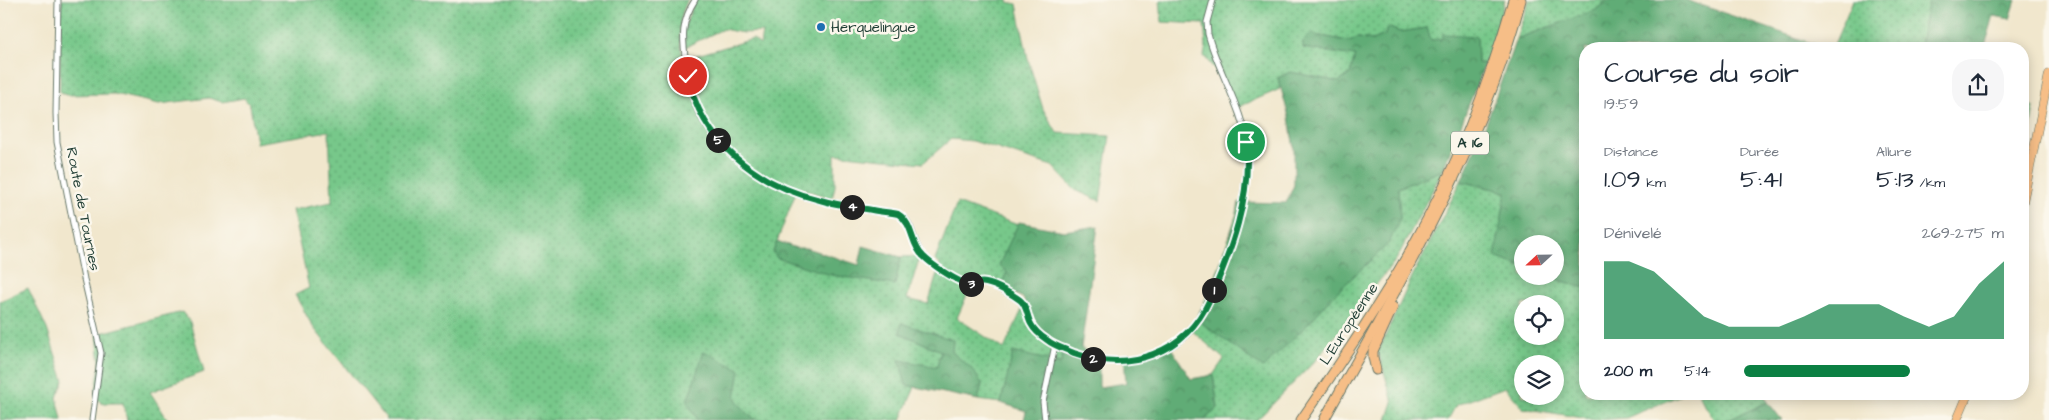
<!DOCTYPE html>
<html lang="fr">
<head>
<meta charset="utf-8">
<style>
	:root { --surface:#fff; --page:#f6f6f7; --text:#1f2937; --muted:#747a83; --accent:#0b8043 }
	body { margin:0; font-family:"Architects Daughter",sans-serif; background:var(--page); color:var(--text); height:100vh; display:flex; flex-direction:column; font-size:19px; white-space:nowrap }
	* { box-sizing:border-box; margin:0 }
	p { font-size:16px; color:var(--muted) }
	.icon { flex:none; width:28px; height:28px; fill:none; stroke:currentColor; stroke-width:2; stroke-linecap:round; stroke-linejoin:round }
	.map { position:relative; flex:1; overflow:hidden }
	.panel { position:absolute; left:1579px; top:42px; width:450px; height:358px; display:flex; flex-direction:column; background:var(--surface); border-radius:20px; box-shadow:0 2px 12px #0003 }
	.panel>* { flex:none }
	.needle { width:32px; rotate:248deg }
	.buttons { position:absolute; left:1514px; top:235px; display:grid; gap:10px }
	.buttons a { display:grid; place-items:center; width:50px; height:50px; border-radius:50%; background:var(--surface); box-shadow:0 2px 12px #0003; font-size:25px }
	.pin { position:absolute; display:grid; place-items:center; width:42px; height:42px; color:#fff; margin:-21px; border:2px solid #fff; border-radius:50%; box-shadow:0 1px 5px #0007 }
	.km { position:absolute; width:25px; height:25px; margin:-12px; border-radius:50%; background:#222; color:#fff; font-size:14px; line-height:25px; text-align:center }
	.round { display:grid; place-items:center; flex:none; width:52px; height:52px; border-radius:20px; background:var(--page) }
	.headline { display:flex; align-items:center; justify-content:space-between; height:85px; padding:0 25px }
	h1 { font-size:28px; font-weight:600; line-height:38px }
	.figures { display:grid; grid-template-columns:repeat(3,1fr); gap:8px; height:85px; padding:5px 25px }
	.figures div { display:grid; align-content:center }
	.figures b { font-size:25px; font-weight:600 }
	.figures small { font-size:14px; font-weight:400 }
	.figures p { font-size:14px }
	.chart { height:140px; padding:10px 25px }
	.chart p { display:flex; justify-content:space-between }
	.chart svg { width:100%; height:90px; margin-top:5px; fill:var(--accent); opacity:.7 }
	ul { padding:0 25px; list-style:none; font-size:16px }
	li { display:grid; grid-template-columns:80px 60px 1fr; align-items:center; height:38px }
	li i { height:12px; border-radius:6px; background:var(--accent) }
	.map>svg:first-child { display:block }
	.grass { fill:url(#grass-dots); stroke:#4b825f; fill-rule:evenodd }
	.forest { fill:url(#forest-crowns); stroke:#407455 }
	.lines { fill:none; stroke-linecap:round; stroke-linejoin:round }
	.street-casing { stroke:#68786a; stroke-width:7 }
	.primary-casing { stroke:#68786a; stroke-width:9 }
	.highway-casing { stroke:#68786a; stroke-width:11 }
	.street { stroke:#fff; stroke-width:5 }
	.primary { stroke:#f6be87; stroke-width:8 }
	.highway { stroke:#f6be87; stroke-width:9 }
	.route-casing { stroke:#fff; stroke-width:10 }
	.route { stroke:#0b8043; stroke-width:6 }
	.poi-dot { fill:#1f6fb2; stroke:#fbf7ec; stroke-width:2 }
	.labels { text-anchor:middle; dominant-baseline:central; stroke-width:5; stroke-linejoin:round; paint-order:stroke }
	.shield { fill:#fbf7ec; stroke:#61756b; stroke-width:1 }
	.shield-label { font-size:14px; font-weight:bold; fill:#1f3d34 }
	.poi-label { font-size:15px; fill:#1f3d34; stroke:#fbf7ec; text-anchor:start }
	.street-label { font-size:15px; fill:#1f3d34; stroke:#fbf7ec }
</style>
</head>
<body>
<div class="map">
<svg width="2049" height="420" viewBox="0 0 2049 420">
	<defs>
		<pattern id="grass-dots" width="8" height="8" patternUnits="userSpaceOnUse" patternTransform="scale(1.25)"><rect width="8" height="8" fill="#77c88a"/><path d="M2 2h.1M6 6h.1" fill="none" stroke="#61a472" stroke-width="1.8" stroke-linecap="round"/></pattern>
		<pattern id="forest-crowns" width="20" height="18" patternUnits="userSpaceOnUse" patternTransform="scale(1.25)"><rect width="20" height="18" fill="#61ac76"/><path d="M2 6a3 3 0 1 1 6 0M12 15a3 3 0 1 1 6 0" fill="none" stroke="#4f8d62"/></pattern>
	</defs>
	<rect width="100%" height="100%" fill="#fbf7ec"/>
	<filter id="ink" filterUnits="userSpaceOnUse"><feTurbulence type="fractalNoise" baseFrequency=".02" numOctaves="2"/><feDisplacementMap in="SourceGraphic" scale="10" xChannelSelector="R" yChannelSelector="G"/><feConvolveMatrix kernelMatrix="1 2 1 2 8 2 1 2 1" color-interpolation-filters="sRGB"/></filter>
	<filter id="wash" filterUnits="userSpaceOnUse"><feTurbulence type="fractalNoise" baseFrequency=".0096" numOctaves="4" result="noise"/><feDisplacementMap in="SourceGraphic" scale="20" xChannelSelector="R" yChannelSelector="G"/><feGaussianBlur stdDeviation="1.12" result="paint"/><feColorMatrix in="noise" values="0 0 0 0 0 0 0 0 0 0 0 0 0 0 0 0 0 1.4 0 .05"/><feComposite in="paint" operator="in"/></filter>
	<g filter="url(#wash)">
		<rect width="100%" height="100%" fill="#f1e7cd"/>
		<g class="grass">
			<path d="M62 0H688C677 18 679 39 683 59L753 39 760 45 762 32 743 33 723 29 685 47 683 31 695 0H1008V2L1017 4 1028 59 1043 109 1057 133 1110 136 1100 201 1075 190 1052 166 973 141 951 139 923 163 835 154V186L832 199 798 187 773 252 895 284 901 257 920 256 907 299 928 304 940 264 935 260 957 203 1018 225 999 265 1007 272 1000 287 985 280 973 281 957 318 1004 349 1025 303 1033 324 1065 347 1061 363 1013 353 1001 403 978 400 982 384C959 349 937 347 900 333L941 351 937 367 900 360 906 385 915 387 901 420H756L745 411 735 398 687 402 698 420H385L386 418 313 327 295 295 309 288 292 210 332 202 329 131 256 143 250 105 244 98 222 102 209 98 159 104 114 94 66 95 60 92V15Z"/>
			<path d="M1160 0H1505L1487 64 1478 63 1477 36 1443 35V39L1431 40 1427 28 1400 32 1387 27 1385 35 1372 40 1359 38 1348 41 1310 34 1303 48 1355 56 1350 74 1339 82 1290 72 1278 78 1280 89 1234 109 1219 75 1204 56 1206 45 1204 24 1162 22Z"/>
			<path d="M1529 0H1607L1596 10 1516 39Z"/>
			<path d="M1853 0H1929L1919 49H1832Z"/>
			<path d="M2023 101 2034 107 2023 173Z"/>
			<path d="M1443 170 1396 260 1317 359 1257 420H1204L1218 408 1213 375 1224 359 1188 327 1196 319 1307 325 1400 219 1398 188Z"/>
			<path d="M1461 181 1506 192 1496 257 1522 267V276H1547L1585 288V394H1683L1626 418 1595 420 1523 408 1505 387 1456 405 1448 420H1387L1393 402 1378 352 1412 277ZM1522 304H1555V336H1522ZM1522 364H1555V396H1522Z"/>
			<path d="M28 288 47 329 64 381 57 397 62 420H0V301Z"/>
			<path d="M182 312 190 322 204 372 150 392 168 420H127L123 403H101L95 396 100 364 97 334Z"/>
			<path d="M1698 394H1763L1768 402 1728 420H1714Z"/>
		</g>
		<g class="forest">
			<path d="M1607 0H1686L1829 49H1585V288L1547 276H1555V244H1522V267L1495 257 1506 192 1461 181 1486 124 1516 39 1596 10Z"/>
			<path d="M1929 0H2016L2010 19 1994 16 1984 49H1919Z"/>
			<path d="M1387 27 1400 32 1427 28 1431 40 1442 39 1443 34 1477 36 1478 63 1485 64 1443 170 1398 188 1400 219 1389 243 1335 294 1307 325 1263 368 1196 319 1214 282 1237 213 1239 202 1286 203 1294 185V149L1289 117 1278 78 1290 72 1339 82 1350 74 1355 56 1303 48V42L1310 34 1348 41 1359 38 1372 40 1385 35Z"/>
			<path d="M1019 222 1064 231 1098 226 1081 348 1090 353 1099 355V387L1126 383 1124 357 1146 354 1168 343 1191 379 1213 375 1218 408 1204 420H1024L1026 411 1001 403 1013 352 1061 363 1064 347 1033 324 1023 298 1000 287 1007 272 999 265Z"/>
			<path d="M777 241 796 248H806L859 265 863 246 901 257 895 285 831 275 777 258 773 252Z"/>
			<path d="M901 323 953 340 952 352 972 369 982 384 978 400 906 385 899 360 937 367 941 351 900 333Z"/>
			<path d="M704 351 740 370 735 398 745 411 756 420H698L687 402Z"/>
			<path d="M1768 402 1782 420H1728Z"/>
		</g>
	</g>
	<g filter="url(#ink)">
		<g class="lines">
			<defs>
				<g id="street">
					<path d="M58 0 56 113 57 142 84 279 101 353 92 420"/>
					<path d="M695 0C678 26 684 44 687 73 694 139 762 189 823 201 840 204 857 208 875 211 883 212 893 211 901 216 915 224 912 247 925 258 934 265 956 281 967 284 974 285 982 281 989 284 1000 288 1010 295 1020 300 1026 306 1027 315 1030 323 1034 330 1043 338 1049 342 1091 369 1154 368 1190 331 1222 296 1250 197 1247 149 1244 109 1218 73 1208 34L1207 22 1213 0"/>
					<path d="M1045 420 1043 402 1055 345"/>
				</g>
				<g id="primary">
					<path d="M2022 207 2049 74"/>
					<path d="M1957 420 1968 394"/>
				</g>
				<g id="highway">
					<path d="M1376 370 1373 357V351L1393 307"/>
					<path d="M1301 420C1341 362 1381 303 1415 242 1458 165 1489 84 1513 0"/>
					<path d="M1324 420C1399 283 1480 153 1521 0"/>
				</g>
			</defs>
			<use href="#street" class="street-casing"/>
			<use href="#primary" class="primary-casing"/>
			<use href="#highway" class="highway-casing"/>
			<use href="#street" class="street"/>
			<use href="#primary" class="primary"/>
			<use href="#highway" class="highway"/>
		</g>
	</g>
	<g class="lines" filter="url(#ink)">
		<defs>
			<path id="route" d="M688 76C701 142 757 185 820 200 837 205 855 207 872 210 881 212 890 212 898 214 914 224 910 244 923 256 932 265 952 278 964 283 971 286 979 281 986 283 996 285 1012 294 1020 300 1027 305 1027 317 1031 324 1034 330 1041 336 1047 340 1054 346 1065 349 1074 353 1129 373 1185 354 1210 299 1231 252 1252 195 1246 142"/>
		</defs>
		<use href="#route" class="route-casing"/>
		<use href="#route" class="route"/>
	</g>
	<circle class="poi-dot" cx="821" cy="27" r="5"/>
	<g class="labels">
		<rect class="shield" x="1451" y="131.5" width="38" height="23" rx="4"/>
		<g class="shield-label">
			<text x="1470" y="143">A 16</text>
		</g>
		<g class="poi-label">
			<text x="831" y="27">Herquelingue</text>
		</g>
		<g class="street-label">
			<text transform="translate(83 209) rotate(79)">Route de Tournes</text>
			<text transform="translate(1349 324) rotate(-57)">L'Européenne</text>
		</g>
	</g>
</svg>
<div class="buttons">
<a><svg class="needle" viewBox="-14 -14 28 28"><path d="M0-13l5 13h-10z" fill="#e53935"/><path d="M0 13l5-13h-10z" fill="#747a83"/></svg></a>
<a><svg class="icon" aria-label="locate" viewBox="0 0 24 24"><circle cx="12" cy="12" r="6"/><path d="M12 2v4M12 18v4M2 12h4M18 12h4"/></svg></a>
<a><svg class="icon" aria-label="layers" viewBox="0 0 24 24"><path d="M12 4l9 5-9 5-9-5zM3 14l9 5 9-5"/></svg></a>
</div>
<div class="pin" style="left:1246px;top:142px;background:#1e9e55"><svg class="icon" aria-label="arrive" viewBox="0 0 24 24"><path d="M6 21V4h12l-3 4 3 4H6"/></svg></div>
<div class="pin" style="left:688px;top:76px;background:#d93025"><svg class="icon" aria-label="check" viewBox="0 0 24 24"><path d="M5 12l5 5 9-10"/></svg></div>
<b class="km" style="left:1214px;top:290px">1</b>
<b class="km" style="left:1093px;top:359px">2</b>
<b class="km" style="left:971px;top:284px">3</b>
<b class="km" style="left:852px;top:207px">4</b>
<b class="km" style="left:718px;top:140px">5</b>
<section class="panel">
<div class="headline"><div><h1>Course du soir</h1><p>19:59</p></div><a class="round"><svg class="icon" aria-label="share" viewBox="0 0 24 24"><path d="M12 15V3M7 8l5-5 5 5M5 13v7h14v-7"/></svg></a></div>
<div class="figures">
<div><p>Distance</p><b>1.09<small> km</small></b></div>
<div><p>Durée</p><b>5:41</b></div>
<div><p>Allure</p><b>5:13<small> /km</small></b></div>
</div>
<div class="chart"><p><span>Dénivelé</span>269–275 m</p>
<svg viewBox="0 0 160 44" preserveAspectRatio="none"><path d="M0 44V6L10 6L20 11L30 22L40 33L50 38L60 38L70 38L80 33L90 27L100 27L110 27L120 33L130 38L140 33L150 17L160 6V44z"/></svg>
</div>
<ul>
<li><b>200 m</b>5:14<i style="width:64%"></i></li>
</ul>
</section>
</div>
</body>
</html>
